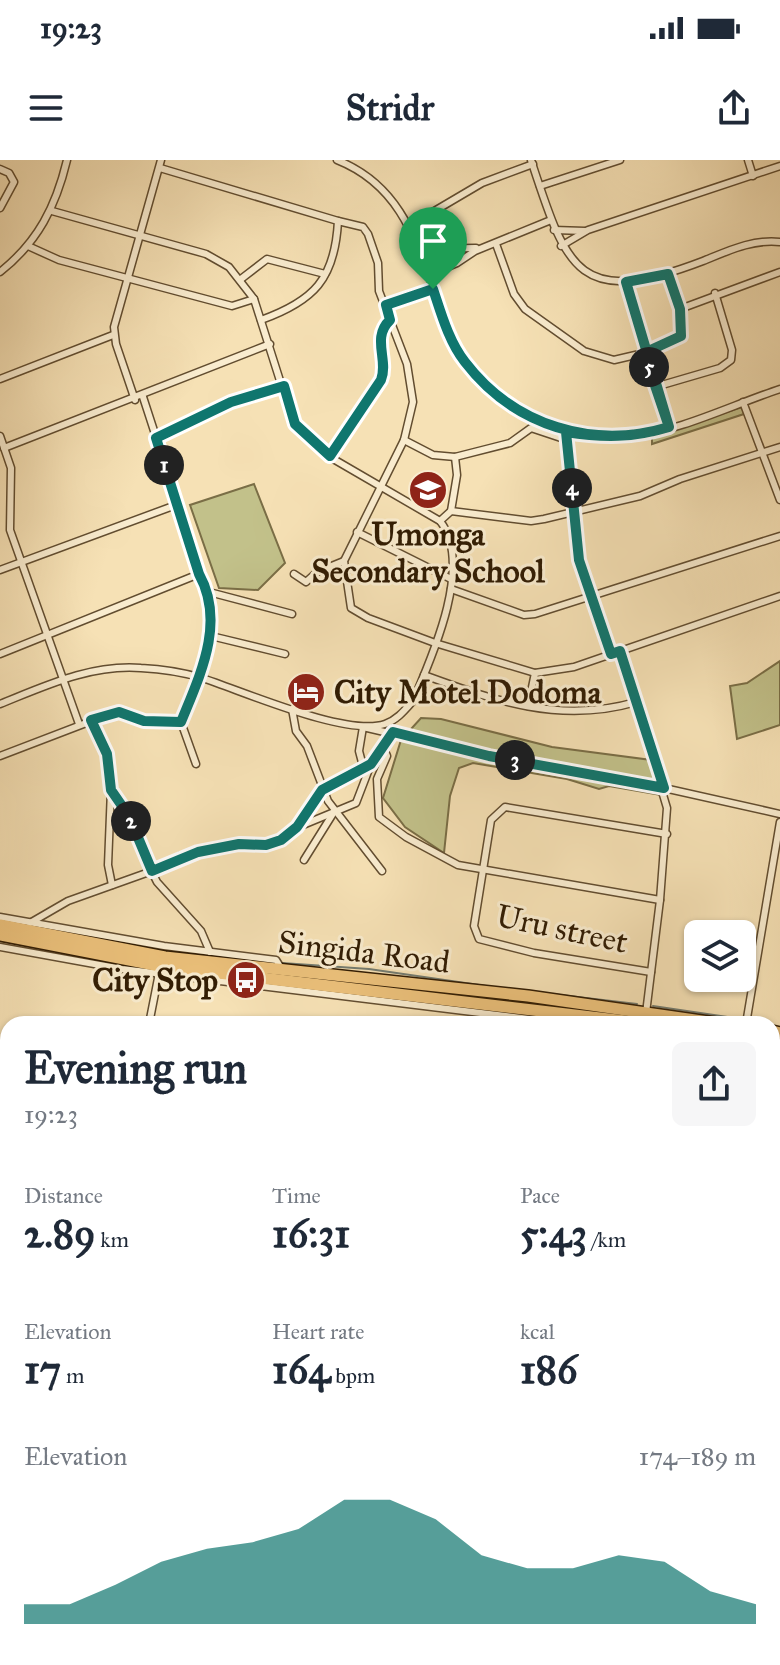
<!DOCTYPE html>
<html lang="en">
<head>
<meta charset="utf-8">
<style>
	:root { --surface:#fff; --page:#f6f6f7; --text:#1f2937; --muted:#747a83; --accent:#0f766e }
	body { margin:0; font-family:"IM FELL Great Primer",serif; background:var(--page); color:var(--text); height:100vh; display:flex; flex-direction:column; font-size:30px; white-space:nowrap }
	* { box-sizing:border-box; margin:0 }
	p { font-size:26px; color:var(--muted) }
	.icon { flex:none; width:44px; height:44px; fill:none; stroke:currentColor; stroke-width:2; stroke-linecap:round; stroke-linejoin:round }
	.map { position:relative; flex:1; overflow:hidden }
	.panel { position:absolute; left:0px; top:856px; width:780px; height:650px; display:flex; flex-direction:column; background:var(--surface); border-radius:24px 24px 0 0; box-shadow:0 2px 6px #0004 }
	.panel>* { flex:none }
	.controls { position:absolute; left:684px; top:760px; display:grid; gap:16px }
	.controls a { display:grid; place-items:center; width:72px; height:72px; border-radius:12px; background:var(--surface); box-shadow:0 2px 6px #0004; font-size:40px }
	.pin { position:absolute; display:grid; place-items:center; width:68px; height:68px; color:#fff; margin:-82px -34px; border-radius:50% 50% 50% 0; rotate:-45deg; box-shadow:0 0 8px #0007 }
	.pin .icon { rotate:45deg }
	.km { position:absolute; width:40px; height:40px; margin:-20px; border-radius:50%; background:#222; color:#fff; font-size:22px; line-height:40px; text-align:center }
	.round { display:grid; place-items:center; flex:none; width:84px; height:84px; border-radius:12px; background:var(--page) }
	.overview { display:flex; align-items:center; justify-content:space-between; height:136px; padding:0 24px }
	h1 { font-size:44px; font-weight:800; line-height:60px }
	.figures { display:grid; grid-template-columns:repeat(3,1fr); gap:12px; height:136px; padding:8px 24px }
	.figures div { display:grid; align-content:center }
	.figures b { font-size:40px; font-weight:800 }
	.figures small { font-size:22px; font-weight:400 }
	.figures p { font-size:22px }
	.chart { height:224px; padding:16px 24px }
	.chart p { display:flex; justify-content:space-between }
	.chart svg { width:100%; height:144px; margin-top:8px; fill:var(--accent); opacity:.7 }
	.status { display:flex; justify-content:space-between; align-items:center; height:56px; padding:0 40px; background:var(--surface); direction:ltr }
	.status svg { height:22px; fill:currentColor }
	header { display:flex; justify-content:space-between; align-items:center; height:104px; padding:0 24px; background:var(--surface); font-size:36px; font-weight:800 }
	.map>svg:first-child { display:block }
	.green { fill:#c2c18a; stroke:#7a6e46; stroke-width:2 }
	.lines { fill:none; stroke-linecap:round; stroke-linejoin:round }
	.stream { stroke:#747b6f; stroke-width:2 }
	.street-casing { stroke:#624d30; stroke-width:9 }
	.highway-casing { stroke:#311c03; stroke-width:14 }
	.street { stroke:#f9eccf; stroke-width:6 }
	.highway { stroke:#ebc07a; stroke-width:11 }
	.rail { stroke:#311c03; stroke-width:2; stroke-dasharray:14 14; stroke-linecap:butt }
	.route-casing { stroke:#fff; stroke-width:16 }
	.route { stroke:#0f766e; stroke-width:10 }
	.labels { text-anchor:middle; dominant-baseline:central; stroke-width:6; stroke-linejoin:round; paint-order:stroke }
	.poi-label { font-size:32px; font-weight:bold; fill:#311c03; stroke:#f9eccf }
	.street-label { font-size:32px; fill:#311c03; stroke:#f9eccf }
</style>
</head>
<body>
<div class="status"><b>19:23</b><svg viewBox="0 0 49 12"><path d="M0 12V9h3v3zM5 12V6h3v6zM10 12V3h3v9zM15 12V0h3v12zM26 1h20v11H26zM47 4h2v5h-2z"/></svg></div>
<header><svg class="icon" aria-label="menu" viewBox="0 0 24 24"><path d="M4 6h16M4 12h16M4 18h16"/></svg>Stridr<svg class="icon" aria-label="share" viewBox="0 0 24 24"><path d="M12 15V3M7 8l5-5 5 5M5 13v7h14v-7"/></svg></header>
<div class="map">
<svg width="780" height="1505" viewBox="0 0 780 1505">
	<rect width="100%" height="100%" fill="#f6e1b5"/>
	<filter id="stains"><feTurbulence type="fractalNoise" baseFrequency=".0025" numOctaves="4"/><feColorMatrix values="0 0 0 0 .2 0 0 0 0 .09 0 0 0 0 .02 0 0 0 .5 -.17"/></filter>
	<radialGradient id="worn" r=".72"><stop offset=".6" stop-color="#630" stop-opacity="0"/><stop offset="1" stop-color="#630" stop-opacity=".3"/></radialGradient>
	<g class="green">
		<path d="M742 247 744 254 652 284V277Z"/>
		<path d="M254 324 285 403 258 430 219 428 190 345Z"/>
		<path d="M780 501V565L737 579 730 526 747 523Z"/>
		<path d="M421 558 441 559 552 587 651 600 661 635 609 626 599 629 567 619 473 603 459 608 450 636 444 693 405 667 383 638 401 580Z"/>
	</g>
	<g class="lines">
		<g class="stream">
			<path d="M282 803 369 809 486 826"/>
			<path d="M552 834 637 844"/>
			<path d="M653 846 741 859"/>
			<path d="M753 862 762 864"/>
			<path d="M772 889 780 891"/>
		</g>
		<defs>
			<g id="street">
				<path d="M337 0C458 48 405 207 541 262 569 273 599 280 630 277 680 271 732 245 780 229"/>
				<path d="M531 0C567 110 578 149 703 101 728 91 752 79 780 82"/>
				<path d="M748 0 753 16"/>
				<path d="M160 8 338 61C335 119 314 141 261 160"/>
				<path d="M0 9 9 13 14 22 0 48"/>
				<path d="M540 26 620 0"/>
				<path d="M338 61 363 67 368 74 378 103 379 131 407 204 413 242 404 280 344 401 351 448 368 458 435 483 535 513 574 507 780 436"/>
				<path d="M409 66 482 23 533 4"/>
				<path d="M554 70 585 71"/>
				<path d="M496 84 514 134 525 149 584 191 614 200 644 193 681 176 680 149 668 114"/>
				<path d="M28 86 59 100 232 146 254 139"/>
				<path d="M561 86 588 70 780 6"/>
				<path d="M418 89 476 88"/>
				<path d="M0 112C38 82 56 46 67 0"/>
				<path d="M428 115 457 103 475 91 551 60"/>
				<path d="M241 119 267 99 325 114"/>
				<path d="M626 122 669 267"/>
				<path d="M386 145 433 129"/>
				<path d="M680 149 780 112"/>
				<path d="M0 219 113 175"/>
				<path d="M655 227 720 208 731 200 732 190 715 133"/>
				<path d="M143 237 212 449 211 476 181 562 196 604"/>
				<path d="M135 240 116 184 114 167 161 0"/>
				<path d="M743 242 780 340"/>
				<path d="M566 272 579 400 611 494"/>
				<path d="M0 276 11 308 10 370 79 564"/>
				<path d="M156 278 231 242 284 226"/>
				<path d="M404 280 433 295 455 297 510 283 531 268 567 280"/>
				<path d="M4 288 270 184"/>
				<path d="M330 296 381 220C389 200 370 178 390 160"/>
				<path d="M451 351 457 315 455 297"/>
				<path d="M440 361 451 351 531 361 544 359 640 336 680 319 780 287"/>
				<path d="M357 372 451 419"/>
				<path d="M0 410 176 345"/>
				<path d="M294 414 306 422 317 412 344 401"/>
				<path d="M451 429 524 455 535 454 780 376"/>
				<path d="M209 432 292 454"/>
				<path d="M211 476 285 494"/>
				<path d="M620 491 667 648 660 740 646 853"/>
				<path d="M0 494 199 414"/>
				<path d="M424 515C495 541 561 564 636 542"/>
				<path d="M0 544C45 526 91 504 141 508 161 509 182 512 202 518 243 531 346 577 385 564 397 560 405 550 413 541 432 497 474 404 440 361L323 293 305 276 289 249 254 139 229 107 206 94 52 51"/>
				<path d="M528 546 535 513"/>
				<path d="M292 549 296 571 307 586 328 641 382 711"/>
				<path d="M91 560 107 594 111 630 129 656 146 700 157 722 201 771 210 792"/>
				<path d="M384 589 387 596 377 619 379 657 406 677 458 705 660 740"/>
				<path d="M0 596 115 552 144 561 181 562"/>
				<path d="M364 610 359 591 363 567 470 592 664 628 780 654"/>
				<path d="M111 630 108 705 112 725"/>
				<path d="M298 667 356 643 371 604 393 572"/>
				<path d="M304 700 334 652"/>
				<path d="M0 757 164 786 276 800 281 808"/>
				<path d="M30 763 68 741 152 711 180 696 239 684 266 685 281 680 297 667 322 630 371 604"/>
				<path d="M0 787 122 809 570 864"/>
				<path d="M651 812 534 793 479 779 474 766 491 660 505 647 667 674"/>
				<path d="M149 864 159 813"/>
				<path d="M746 864 780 662"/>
				<path d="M0 890 8 891"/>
				<path d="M772 894 780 895"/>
				<path d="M772 1115 780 1122"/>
				<path d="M0 1221 8 1219"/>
				<path d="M0 1311 8 1309"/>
				<path d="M0 1388 8 1393"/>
				<path d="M0 1424 8 1416"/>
				<path d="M772 1448 780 1428"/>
				<path d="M676 1498 687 1505"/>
				<path d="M66 1505 71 1498"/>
				<path d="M93 1505 95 1498"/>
				<path d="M554 1505 561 1498"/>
				<path d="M709 1505 710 1498"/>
				<path d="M751 1505 754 1498"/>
			</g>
			<g id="highway">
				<path d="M0 765 165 797 528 836 723 864"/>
				<path d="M0 775 160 806 651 864"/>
				<path d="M772 871 780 873"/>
				<path d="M772 883 780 884"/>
				<path d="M772 1399 780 1385"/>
				<path d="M727 1505 729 1498"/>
			</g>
		</defs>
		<use href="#street" class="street-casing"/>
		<use href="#highway" class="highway-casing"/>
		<use href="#street" class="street"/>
		<use href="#highway" class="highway"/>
		<g class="rail">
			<path d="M0 906 8 907"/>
			<path d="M772 1126 780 1131"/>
		</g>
	</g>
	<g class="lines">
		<defs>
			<path id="route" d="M433 129 386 145 390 160C371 178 389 200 381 220L330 296 295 264 284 226 231 242 156 278 199 414C226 463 200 515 181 562L144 561 119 552 91 560 107 594 111 630 129 656 152 711 198 692 239 684 266 685 281 680 297 667 322 630 371 604 393 572 489 596 664 628 620 491 611 494 579 400 566 272C603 278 633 278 669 267L626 122 668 114 680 149 681 176 644 193 669 267C593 290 514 266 465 202 449 182 441 153 433 129"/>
		</defs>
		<use href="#route" class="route-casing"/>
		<use href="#route" class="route"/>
	</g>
	<defs>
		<symbol id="school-disc" viewBox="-11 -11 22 22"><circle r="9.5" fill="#8f2418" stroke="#f9eccf"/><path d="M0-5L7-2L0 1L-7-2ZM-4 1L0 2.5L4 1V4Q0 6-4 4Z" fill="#fff"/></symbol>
		<symbol id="hotel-disc" viewBox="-11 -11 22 22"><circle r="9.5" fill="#8f2418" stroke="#f9eccf"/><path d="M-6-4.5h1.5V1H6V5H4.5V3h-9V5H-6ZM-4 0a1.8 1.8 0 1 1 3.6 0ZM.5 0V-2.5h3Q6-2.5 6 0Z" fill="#fff"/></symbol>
		<symbol id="bus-disc" viewBox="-11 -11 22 22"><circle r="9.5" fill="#8f2418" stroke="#f9eccf"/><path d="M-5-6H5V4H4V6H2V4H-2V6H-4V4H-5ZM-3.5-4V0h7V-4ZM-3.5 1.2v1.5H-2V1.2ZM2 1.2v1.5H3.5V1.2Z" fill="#fff"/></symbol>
	</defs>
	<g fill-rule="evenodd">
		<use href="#school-disc" x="406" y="308" width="44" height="44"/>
		<use href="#hotel-disc" x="284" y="510" width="44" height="44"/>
		<use href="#bus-disc" x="224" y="798" width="44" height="44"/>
	</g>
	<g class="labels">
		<g class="poi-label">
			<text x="428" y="374">Umonga<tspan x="428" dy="37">Secondary School</tspan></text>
			<text x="334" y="532" text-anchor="start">City Motel Dodoma</text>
			<text x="218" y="820" text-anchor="end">City Stop</text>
		</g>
		<g class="street-label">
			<text transform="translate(562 769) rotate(12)">Uru street</text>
			<text transform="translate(364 792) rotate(7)">Singida Road</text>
		</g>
	</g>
	<rect width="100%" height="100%" filter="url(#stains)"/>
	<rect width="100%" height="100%" fill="url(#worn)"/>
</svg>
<div class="controls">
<a><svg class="icon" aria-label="layers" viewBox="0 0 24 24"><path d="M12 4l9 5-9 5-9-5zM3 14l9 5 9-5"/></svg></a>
</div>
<div class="pin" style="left:433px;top:129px;background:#1e9e55"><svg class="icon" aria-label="arrive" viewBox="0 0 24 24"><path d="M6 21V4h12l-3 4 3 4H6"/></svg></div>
<b class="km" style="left:164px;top:305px">1</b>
<b class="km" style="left:131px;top:661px">2</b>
<b class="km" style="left:515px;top:600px">3</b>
<b class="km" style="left:572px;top:328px">4</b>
<b class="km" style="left:649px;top:207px">5</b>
<section class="panel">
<div class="overview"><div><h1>Evening run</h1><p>19:23</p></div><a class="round"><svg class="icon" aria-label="share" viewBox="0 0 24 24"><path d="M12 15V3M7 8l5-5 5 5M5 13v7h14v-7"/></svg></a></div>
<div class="figures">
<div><p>Distance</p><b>2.89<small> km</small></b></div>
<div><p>Time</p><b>16:31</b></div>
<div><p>Pace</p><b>5:43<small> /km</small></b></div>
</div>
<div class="figures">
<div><p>Elevation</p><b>17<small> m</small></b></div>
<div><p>Heart rate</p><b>164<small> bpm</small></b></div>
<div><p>kcal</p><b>186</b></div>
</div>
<div class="chart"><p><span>Elevation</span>174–189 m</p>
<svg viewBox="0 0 160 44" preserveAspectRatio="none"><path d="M0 44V38L10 38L20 32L30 25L40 21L50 19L60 15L70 6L80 6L90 12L100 23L110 27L120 27L130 23L140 25L150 34L160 38V44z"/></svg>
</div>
</section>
</div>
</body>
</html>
